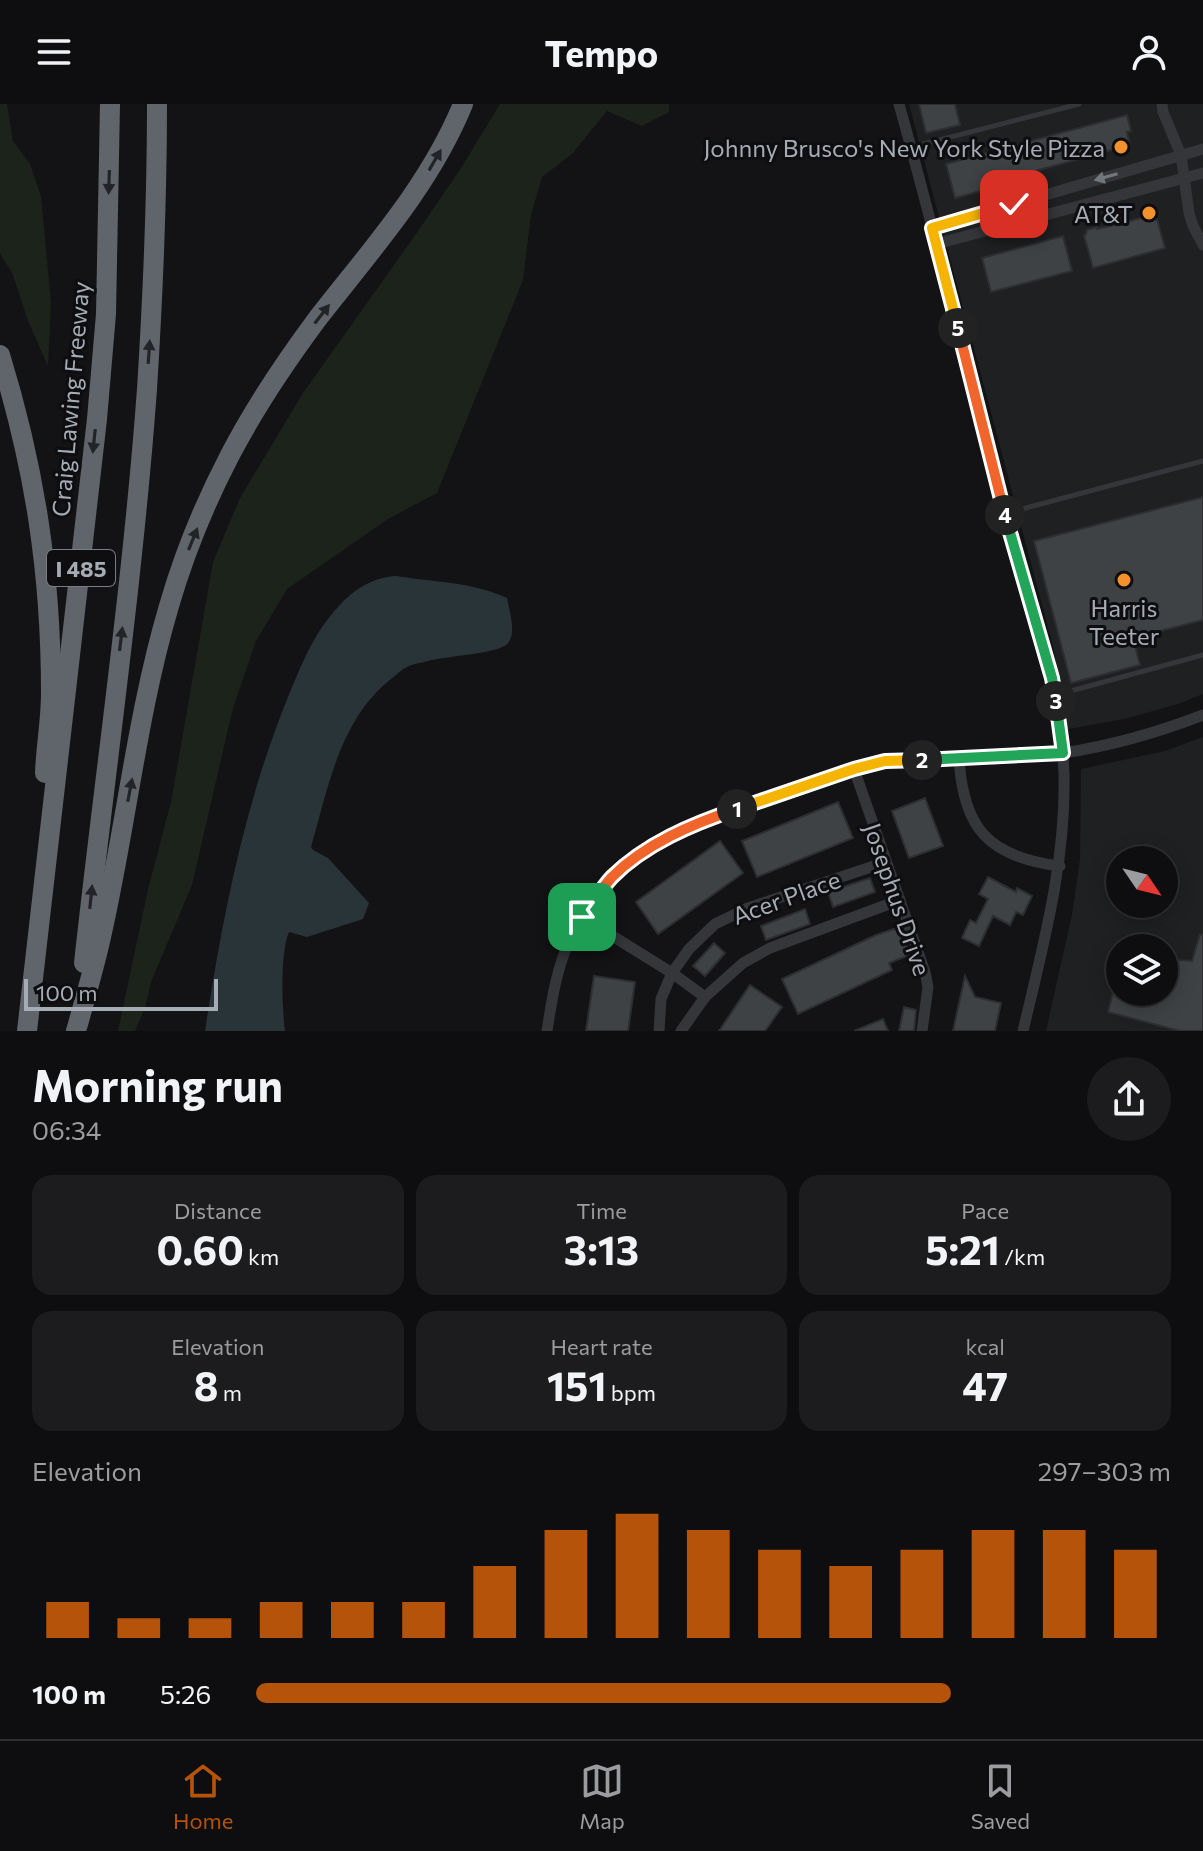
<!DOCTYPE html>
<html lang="en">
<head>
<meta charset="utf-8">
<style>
	:root { --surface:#0e0e10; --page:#1c1c1e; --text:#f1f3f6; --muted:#9b9c9f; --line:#2e2e30; --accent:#b45309 }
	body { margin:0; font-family:Commissioner,sans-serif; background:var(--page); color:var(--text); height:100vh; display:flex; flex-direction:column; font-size:30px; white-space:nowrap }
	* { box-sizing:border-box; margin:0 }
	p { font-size:26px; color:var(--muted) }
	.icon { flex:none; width:44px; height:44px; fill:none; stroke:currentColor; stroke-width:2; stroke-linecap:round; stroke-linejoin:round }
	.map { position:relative; height:927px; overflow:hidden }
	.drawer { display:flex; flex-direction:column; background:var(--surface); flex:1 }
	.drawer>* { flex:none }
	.needle { width:52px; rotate:125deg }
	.tools { position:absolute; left:1106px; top:742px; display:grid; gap:16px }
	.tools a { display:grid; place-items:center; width:72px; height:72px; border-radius:50%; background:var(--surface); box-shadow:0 4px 20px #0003,0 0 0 2px var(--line); font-size:40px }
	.scale { position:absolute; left:24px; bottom:20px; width:194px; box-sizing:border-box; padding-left:8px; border:4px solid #a5acb5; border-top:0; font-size:22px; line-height:28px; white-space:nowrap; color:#a5acb5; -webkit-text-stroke:6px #0e0e10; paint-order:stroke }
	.pin { position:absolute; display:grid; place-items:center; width:68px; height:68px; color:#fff; margin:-34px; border-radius:16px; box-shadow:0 4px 12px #0006 }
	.km { position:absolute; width:40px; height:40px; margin:-20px; border-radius:50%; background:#222; color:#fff; font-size:22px; line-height:40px; text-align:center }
	.round { display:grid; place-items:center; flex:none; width:84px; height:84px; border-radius:42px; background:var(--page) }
	.summary { display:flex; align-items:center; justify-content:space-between; height:136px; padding:0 32px }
	h1 { font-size:44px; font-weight:700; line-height:60px }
	.metrics { display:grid; grid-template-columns:repeat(3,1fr); gap:12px; height:136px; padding:8px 32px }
	.metrics div { display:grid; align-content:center; border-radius:20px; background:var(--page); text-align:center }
	.metrics b { font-size:40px; font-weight:700 }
	.metrics small { font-size:22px; font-weight:400 }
	.metrics p { font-size:22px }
	.chart { height:224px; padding:16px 32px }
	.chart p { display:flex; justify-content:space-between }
	.chart svg { width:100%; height:144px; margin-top:8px; stroke:var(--accent); stroke-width:6 }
	ul { padding:0 32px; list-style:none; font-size:26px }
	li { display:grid; grid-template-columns:128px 96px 1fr; align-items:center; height:60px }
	li i { height:20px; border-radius:10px; background:var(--accent) }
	header { display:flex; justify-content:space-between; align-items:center; height:104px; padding:0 32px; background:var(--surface); font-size:36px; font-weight:700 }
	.dock { display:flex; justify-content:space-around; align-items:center; height:112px; border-top:2px solid var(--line); background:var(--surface); font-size:22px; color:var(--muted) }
	.dock a { display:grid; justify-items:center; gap:4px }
	.dock .selected { color:var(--accent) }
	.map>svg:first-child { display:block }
	.built { fill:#1f2022; fill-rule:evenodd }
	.green { fill:#1b231b }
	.water { fill:#293439 }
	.building { fill:#3f4245; stroke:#2d2e31; stroke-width:2 }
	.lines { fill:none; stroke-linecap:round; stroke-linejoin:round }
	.service { stroke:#34363a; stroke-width:5 }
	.minor { stroke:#34363a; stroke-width:11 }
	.motorway { stroke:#60656b; stroke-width:20 }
	.oneway { fill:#222427 }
	.oneway2 { fill:#72777e }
	.split-1-casing { stroke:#fff; stroke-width:16 }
	.split-2-casing { stroke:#fff; stroke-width:16 }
	.split-3-casing { stroke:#fff; stroke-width:16 }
	.split-4-casing { stroke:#fff; stroke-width:16 }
	.split-5-casing { stroke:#fff; stroke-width:16 }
	.split-6-casing { stroke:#fff; stroke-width:16 }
	.split-1 { stroke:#f0652b; stroke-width:10 }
	.split-2 { stroke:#f5b400; stroke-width:10 }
	.split-3 { stroke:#22a559; stroke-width:10 }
	.split-4 { stroke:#22a559; stroke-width:10 }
	.split-5 { stroke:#f0652b; stroke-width:10 }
	.split-6 { stroke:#f5b400; stroke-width:10 }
	.poi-dot { fill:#f3922d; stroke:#0e0e10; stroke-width:3 }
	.labels { text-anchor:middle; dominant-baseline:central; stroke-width:6; stroke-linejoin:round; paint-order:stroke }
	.shield { fill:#0e0e10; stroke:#787d84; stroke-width:2 }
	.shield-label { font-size:22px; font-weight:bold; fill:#a5acb5 }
	.poi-label { font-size:24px; fill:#a5acb5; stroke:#0e0e10; text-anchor:end }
	.street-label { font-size:24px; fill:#a5acb5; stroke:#0e0e10 }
</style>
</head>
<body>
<header><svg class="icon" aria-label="menu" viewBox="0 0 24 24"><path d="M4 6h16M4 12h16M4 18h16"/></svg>Tempo<svg class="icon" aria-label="person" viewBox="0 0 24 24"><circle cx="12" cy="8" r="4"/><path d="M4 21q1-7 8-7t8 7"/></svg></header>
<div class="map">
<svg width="1203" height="927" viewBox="0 0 1203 927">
	<rect width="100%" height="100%" fill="#131315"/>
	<g class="built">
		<path d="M909 0H1203V590L1178 600 1124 615 1068 625 1053 542Z"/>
		<path d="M1203 633V927H1046L1072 811 1080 755 1081 665 1165 647ZM1120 756H1164V800H1120ZM1120 844H1164V888H1120Z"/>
	</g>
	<g class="green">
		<path d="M0 0H7L13 37 30 60 41 92 51 199 48 262 28 217 13 171 0 149Z"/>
		<path d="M500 0H669V8L642 22 607 7 572 50 542 73 531 111 523 176 437 389 388 415 287 485 256 537 233 604 192 781 151 878 145 904 135 927H118L148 785 171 698 213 458 240 394 303 289 416 130 461 64Z"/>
	</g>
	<path class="water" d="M396 472C433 478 473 478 507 494 509 506 518 532 506 541 494 550 445 552 428 557 421 559 411 560 405 564 400 567 395 572 391 575 340 615 328 684 311 743L313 746 328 754 369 799 363 815 307 833 289 828C280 848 282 905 285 927H205C222 816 243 707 284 603 299 567 312 530 339 502 354 485 374 473 396 472Z"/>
	<g class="building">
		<path d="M919 0H955L960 21 926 29Z"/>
		<path d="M1127 11 1131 27 1127 28 1130 41 1035 67 1036 72 955 94 946 60Z"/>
		<path d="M1155 108 1165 144 1093 164 1084 131 1086 130 1087 126 1097 123V125L1119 120 1144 113 1143 111Z"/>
		<path d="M1063 132 1072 167 991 188 982 154Z"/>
		<path d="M1203 393V516L1133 534 1140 561 1071 579 1034 437Z"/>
		<path d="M925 694 943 742 909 754 892 707Z"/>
		<path d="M838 698 853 734 757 773 742 737Z"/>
		<path d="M720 737 743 769 658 830 636 798Z"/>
		<path d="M988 773 1016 788 1017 784 1032 792 1023 811 1016 808 1010 821 993 812 979 842 962 834 970 816 976 819 988 795 979 790Z"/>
		<path d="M870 774 875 788 833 803 828 788Z"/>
		<path d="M805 805 810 820 766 836 761 822Z"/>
		<path d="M900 823 910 851 889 859 892 866 798 910 782 875 876 831Z"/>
		<path d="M1200 830 1203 831V927H1180L1108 908 1113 888H1164V855L1192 857Z"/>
		<path d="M714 839 725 849 705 872 693 862Z"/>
		<path d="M594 872 635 878 628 927H586Z"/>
		<path d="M965 872 975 893 1001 899 995 927H953Z"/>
		<path d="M750 881 782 903 765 927H719Z"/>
		<path d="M904 903 916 906 914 927H899Z"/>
		<path d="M883 915 888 927H854Z"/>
	</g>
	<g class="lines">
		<g class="service">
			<path d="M912 43 1079 0"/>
			<path d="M1007 409 1203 357"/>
			<path d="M1056 591 1203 551"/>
		</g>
		<g class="minor">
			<path d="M899 0C936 132 968 266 1002 399 1025 491 1061 575 1064 671 1066 758 1043 842 1023 927"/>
			<path d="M1162 0 1163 8 1181 51 1189 109 1193 122 1203 141"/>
			<path d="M932 124 1203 45"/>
			<path d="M936 140 1203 69"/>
			<path d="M959 654C963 725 989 753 1060 762"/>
			<path d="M854 665 925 868 928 883 922 927"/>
			<path d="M582 813 672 869 705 893"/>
			<path d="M547 927C551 901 555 875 564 850 601 750 686 722 778 691 811 680 854 661 888 657 932 653 977 653 1021 651 1035 650 1049 650 1063 649 1110 642 1159 628 1203 611"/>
			<path d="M659 927 661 895 672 869 689 845 715 820 748 804 886 758"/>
			<path d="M681 927 705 893 743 859 770 844 900 796"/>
		</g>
		<g class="motorway">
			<path d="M0 251C35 365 51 469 51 589 51 616 46 642 45 669"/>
			<path d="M84 859C105 668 133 477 147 285 153 190 157 95 157 0"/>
			<path d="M27 927 97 315 106 210 110 0"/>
			<path d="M76 927C85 895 94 864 101 833 126 723 137 610 169 502 184 450 205 399 230 351 255 303 286 257 318 214 371 146 430 81 463 0"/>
		</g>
	</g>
	<defs><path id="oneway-solid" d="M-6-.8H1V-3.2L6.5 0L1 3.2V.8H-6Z" transform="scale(2)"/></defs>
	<g class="oneway">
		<use href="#oneway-solid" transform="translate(435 56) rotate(-60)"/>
		<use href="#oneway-solid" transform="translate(109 78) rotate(92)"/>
		<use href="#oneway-solid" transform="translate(322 210) rotate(-52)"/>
		<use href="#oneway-solid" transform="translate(149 248) rotate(-86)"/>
		<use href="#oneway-solid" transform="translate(94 337) rotate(96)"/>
		<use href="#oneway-solid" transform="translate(193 435) rotate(-68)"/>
		<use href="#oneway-solid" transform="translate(121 535) rotate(-83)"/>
		<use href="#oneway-solid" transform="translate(130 686) rotate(-79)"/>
		<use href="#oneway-solid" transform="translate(91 793) rotate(-84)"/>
	</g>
	<use class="oneway2" href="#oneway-solid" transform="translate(1106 73) rotate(164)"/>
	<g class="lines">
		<defs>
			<path id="split-1" d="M582 813C592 800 601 785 612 773 645 740 692 720 737 705"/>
			<path id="split-2" d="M737 705 854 665 885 657 922 656"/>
			<path id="split-3" d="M922 656 1063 649 1056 597"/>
			<path id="split-4" d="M1005 411 1052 574 1056 597"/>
			<path id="split-5" d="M958 224 1005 411"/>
			<path id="split-6" d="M958 224 932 124 1014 100"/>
		</defs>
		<use href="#split-1" class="split-1-casing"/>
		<use href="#split-2" class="split-2-casing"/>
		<use href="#split-3" class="split-3-casing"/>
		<use href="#split-4" class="split-4-casing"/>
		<use href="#split-5" class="split-5-casing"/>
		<use href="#split-6" class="split-6-casing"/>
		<use href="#split-1" class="split-1"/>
		<use href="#split-2" class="split-2"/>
		<use href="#split-3" class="split-3"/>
		<use href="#split-4" class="split-4"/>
		<use href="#split-5" class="split-5"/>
		<use href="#split-6" class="split-6"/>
	</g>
	<g class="poi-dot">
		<circle cx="1121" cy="43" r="8"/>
		<circle cx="1149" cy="109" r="8"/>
		<circle cx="1124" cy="476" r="8"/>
	</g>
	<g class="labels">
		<rect class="shield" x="47" y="446" width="68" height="36" rx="6"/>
		<g class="shield-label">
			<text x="81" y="464">I 485</text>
		</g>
		<g class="poi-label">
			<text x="1105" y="43">Johnny Brusco's New York Style Pizza</text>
			<text x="1133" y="109">AT&amp;T</text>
			<text x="1124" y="503" text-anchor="middle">Harris<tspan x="1124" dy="28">Teeter</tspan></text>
		</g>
		<g class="street-label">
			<text transform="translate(70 295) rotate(-85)">Craig Lawing Freeway</text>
			<text transform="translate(786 793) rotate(-20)">Acer Place</text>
			<text transform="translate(898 795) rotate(71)">Josephus Drive</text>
		</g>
	</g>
</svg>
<div class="tools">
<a><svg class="needle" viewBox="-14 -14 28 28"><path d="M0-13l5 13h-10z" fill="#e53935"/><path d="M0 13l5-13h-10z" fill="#9b9c9f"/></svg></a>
<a><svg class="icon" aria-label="layers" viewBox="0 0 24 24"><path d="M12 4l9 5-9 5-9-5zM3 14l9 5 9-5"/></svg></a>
</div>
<div class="scale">100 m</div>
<div class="pin" style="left:582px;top:813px;background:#1e9e55"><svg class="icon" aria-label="arrive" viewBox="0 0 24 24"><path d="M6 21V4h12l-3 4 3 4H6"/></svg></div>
<div class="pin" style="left:1014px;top:100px;background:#d93025"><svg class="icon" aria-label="check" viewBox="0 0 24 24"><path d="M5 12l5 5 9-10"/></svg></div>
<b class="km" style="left:737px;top:705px">1</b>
<b class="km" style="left:922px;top:656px">2</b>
<b class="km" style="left:1056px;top:597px">3</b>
<b class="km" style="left:1005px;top:411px">4</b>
<b class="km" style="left:958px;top:224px">5</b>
</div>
<section class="drawer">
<div class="summary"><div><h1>Morning run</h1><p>06:34</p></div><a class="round"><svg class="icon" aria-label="share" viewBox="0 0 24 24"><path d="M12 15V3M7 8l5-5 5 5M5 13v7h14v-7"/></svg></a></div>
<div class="metrics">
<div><p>Distance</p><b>0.60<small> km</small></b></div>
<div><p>Time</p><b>3:13</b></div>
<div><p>Pace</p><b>5:21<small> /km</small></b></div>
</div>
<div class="metrics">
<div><p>Elevation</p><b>8<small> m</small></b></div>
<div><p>Heart rate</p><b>151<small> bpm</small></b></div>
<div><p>kcal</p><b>47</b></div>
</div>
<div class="chart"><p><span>Elevation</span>297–303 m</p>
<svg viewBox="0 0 160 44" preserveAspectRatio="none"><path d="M5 44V33M15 44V38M25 44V38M35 44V33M45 44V33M55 44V33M65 44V22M75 44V11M85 44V6M95 44V11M105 44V17M115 44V22M125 44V17M135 44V11M145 44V11M155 44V17"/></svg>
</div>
<ul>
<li><b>100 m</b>5:26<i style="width:76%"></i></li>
</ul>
</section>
<nav class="dock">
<a class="selected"><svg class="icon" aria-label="home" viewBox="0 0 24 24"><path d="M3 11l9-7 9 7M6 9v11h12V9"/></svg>Home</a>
<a><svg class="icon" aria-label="map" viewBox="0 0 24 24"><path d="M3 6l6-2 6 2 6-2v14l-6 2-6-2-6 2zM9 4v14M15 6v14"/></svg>Map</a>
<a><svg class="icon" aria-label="saved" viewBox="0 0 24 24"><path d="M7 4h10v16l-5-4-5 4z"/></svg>Saved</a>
</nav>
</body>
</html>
